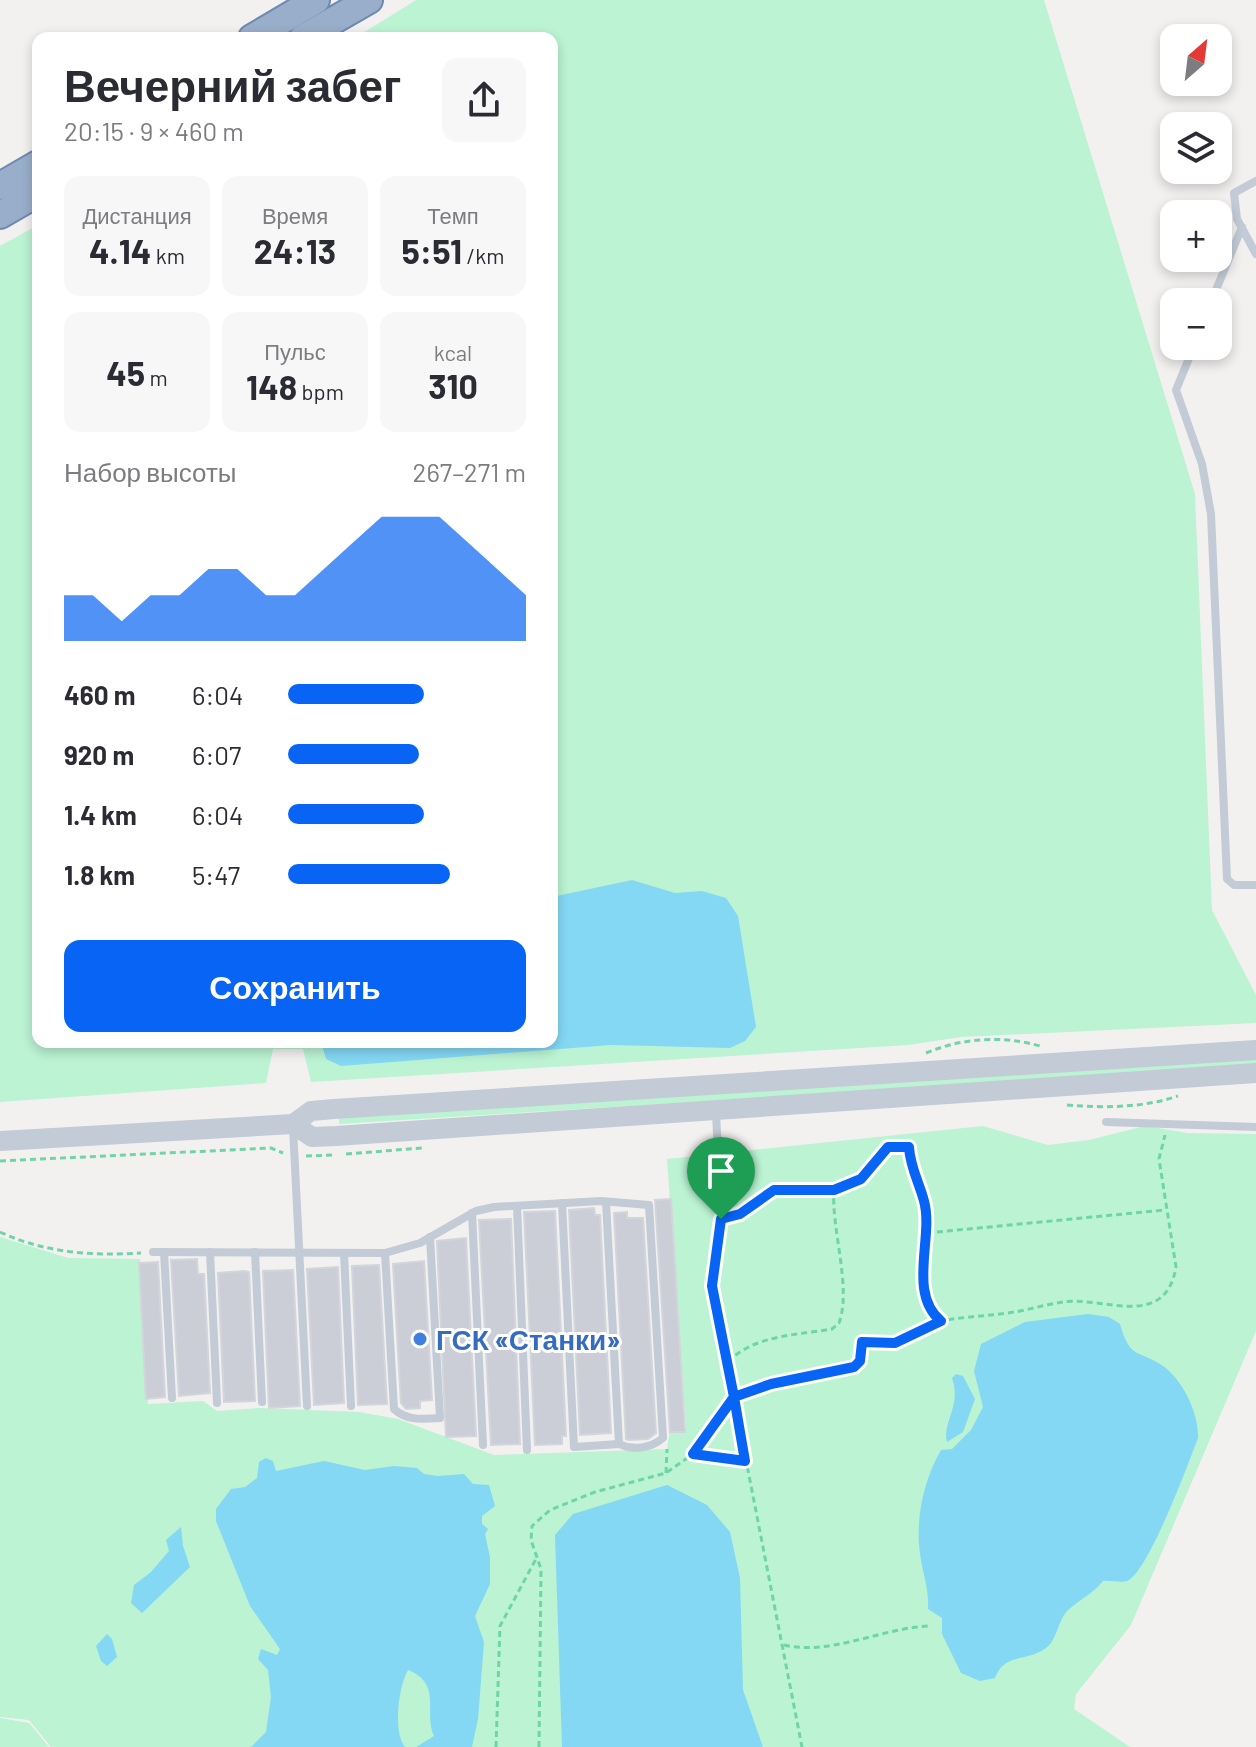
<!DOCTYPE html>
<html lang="ru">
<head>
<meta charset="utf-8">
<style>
	:root { --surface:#fff; --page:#f7f7f7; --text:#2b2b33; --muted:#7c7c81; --accent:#0864f4 }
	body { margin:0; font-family:Barlow,sans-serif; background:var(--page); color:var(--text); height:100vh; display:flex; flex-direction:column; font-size:30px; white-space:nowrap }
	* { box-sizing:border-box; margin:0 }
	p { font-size:26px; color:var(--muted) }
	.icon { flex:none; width:44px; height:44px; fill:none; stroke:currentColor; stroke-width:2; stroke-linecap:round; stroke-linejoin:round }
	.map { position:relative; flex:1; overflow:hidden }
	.panel { position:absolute; left:32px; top:32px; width:526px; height:1016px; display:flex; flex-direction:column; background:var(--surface); border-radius:16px; box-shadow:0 4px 12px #0003 }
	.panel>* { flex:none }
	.needle { width:52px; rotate:28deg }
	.buttons { position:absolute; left:1160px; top:24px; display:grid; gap:16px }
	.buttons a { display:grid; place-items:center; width:72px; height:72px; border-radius:16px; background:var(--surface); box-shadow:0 4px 12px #0003; font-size:40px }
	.pin { position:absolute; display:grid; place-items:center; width:68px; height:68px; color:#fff; margin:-82px -34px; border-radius:50% 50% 50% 0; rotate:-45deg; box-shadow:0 0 8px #0007 }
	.pin .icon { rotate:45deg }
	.round { display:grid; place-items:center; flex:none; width:84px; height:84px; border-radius:16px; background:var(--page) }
	.summary { display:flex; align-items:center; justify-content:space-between; height:136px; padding:0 32px }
	h1 { font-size:44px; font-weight:700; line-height:60px }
	.metrics { display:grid; grid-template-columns:repeat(3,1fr); gap:12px; height:136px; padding:8px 32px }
	.metrics div { display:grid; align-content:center; border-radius:16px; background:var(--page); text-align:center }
	.metrics b { font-size:34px; font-weight:700 }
	.metrics small { font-size:22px; font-weight:400 }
	.metrics p { font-size:22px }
	.chart { height:224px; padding:16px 32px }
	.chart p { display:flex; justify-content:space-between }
	.chart svg { width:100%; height:144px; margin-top:8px; fill:var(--accent); opacity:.7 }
	.button { display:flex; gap:16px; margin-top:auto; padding:16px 32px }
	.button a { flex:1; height:92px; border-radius:16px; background:var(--accent); color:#fff; font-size:32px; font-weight:700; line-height:92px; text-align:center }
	ul { padding:0 32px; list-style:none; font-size:26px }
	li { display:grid; grid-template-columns:128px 96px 1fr; align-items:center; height:60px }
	li i { height:20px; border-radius:10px; background:var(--accent) }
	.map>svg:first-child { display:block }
	.green { fill:#bbf3d3 }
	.water { fill:#84d8f4 }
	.building { fill:#cbced6; stroke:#d3d5dc; stroke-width:2 }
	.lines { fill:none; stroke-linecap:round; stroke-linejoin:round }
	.trunk-casing { stroke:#6e8aaf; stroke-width:30 }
	.path { stroke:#6fd5a8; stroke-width:3; stroke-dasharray:6 4; stroke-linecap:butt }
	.service { stroke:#c2cbd6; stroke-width:8 }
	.tertiary { stroke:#c2cbd6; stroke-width:20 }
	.trunk { stroke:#98aeca; stroke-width:26 }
	.route-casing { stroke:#fff; stroke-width:16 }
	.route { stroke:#0864f4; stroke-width:10 }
	.shop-dot { fill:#3f7fe0; stroke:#fff; stroke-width:3 }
	.labels { text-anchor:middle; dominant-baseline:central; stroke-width:6; stroke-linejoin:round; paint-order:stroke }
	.shop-label { font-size:28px; font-weight:bold; fill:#366cbe; stroke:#fff; text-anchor:start }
</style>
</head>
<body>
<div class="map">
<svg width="1256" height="1747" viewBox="0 0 1256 1747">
	<rect width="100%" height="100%" fill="#f3f0f0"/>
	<g class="green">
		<path d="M416 0H1044L1195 494 1212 910 1256 995V1023L961 1037 908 1045 311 1082 303 1049H273L266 1083 0 1102V246L38 225V1042H552V38H355Z"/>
		<path d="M1256 1058V1067L339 1124V1116Z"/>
		<path d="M983 1126 1048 1145 1089 1140 1145 1126 1188 1133 1256 1134V1331L1131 1625 1076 1694 1074 1709 1130 1747H51L29 1720 0 1717V1237L68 1258 140 1259 148 1404 203 1401 217 1411 259 1408 359 1412 398 1419 494 1455 667 1449 670 1429 686 1428 667 1159Z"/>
		<path d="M0 1718 29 1723 49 1747H0Z"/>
	</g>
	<g class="water">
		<path d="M632 880 675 893 702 891 726 898 738 916 756 1027 745 1041 730 1048 611 1045 341 1066 326 1059 321 1042H552V897Z"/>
		<path d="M1088 1314 1109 1317 1120 1324C1130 1360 1138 1349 1163 1366 1183 1380 1199 1414 1198 1438 1189 1462 1148 1573 1127 1581 1121 1583 1110 1580 1103 1581 1093 1594 1080 1599 1068 1610 1058 1620 1057 1640 1046 1648 1027 1662 1004 1653 995 1678L980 1681 961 1673 942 1634V1618L928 1609C929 1590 924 1578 921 1560 914 1523 923 1481 941 1450L952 1449 971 1430 983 1407 974 1371 981 1344 1025 1322Z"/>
		<path d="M956 1374 963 1376 975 1399 963 1432 947 1442C942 1422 962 1406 952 1378Z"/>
		<path d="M266 1458 273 1461 276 1471 324 1461 365 1470 394 1466 417 1468 424 1474 438 1476 464 1474 473 1484 489 1485 495 1506 482 1516V1524L488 1529 485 1534 490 1557V1584L475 1616 484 1642 478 1719 472 1747H416L434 1736C423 1712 443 1684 408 1670 398 1687 393 1733 405 1747H251L266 1732 271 1697 268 1670 258 1659 261 1649 277 1655 280 1649 250 1606 216 1521V1509L231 1489 245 1487 257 1478 259 1462Z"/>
		<path d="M667 1485 707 1505 730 1532 740 1578 743 1690 763 1747H562L555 1535 573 1514Z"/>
		<path d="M181 1527 183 1546 190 1567 142 1613 131 1603 134 1585 151 1572 169 1551 166 1540Z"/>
		<path d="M107 1634 112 1639 117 1657 107 1666 101 1661 96 1646Z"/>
	</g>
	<g class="building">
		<path d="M671 1199 685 1432H670L655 1200Z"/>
		<path d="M594 1208 595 1215H600L611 1433 580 1435 569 1210Z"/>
		<path d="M555 1211 566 1436H562V1444L535 1445 524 1212Z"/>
		<path d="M627 1212V1218H643L656 1433 648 1439 629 1440 626 1439 614 1213Z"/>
		<path d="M511 1219 520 1444 491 1445 479 1220Z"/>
		<path d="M466 1238 476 1436 446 1437 437 1241Z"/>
		<path d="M197 1259 198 1274H204L210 1393 179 1396 171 1260Z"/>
		<path d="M424 1261 432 1400 420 1401V1408L406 1409 401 1403 393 1264Z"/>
		<path d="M158 1262 165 1397 146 1399 139 1263Z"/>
		<path d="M379 1265 387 1404 358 1405 352 1266Z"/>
		<path d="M338 1267 344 1403 314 1405 307 1269Z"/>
		<path d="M293 1270 300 1406 269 1408 263 1271Z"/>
		<path d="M244 1271 249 1272 255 1401 224 1402 218 1273Z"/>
	</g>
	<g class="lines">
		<defs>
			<g id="trunk">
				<path d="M252 38 316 0"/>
				<path d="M303 38 369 0"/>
				<path d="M0 186 38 164"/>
				<path d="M0 215 38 193"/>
			</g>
		</defs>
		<use href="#trunk" class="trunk-casing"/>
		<g class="path">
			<path d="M926 1053C962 1038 1002 1035 1040 1046"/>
			<path d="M1067 1105C1104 1108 1142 1108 1178 1096"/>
			<path d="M346 1154 422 1148"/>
			<path d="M306 1156 334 1155"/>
			<path d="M0 1161 271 1148 283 1153"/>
			<path d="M733 1217 774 1190H834L861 1179 888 1147H909C910 1167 919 1182 924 1201 934 1237 907 1292 941 1321 967 1316 994 1316 1020 1311 1035 1308 1049 1304 1063 1302 1104 1296 1165 1331 1176 1267L1159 1159 1165 1135"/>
			<path d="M719 1231 712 1286 802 1747"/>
			<path d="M0 1232C45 1253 92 1256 141 1253"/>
			<path d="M927 1233 1165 1210"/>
			<path d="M728 1362C754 1335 797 1335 832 1329L839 1323C852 1288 831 1229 834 1190"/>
			<path d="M693 1454 745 1461"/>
			<path d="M666 1473 667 1449"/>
			<path d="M784 1645C831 1656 881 1628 929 1626"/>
			<path d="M496 1747 500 1626 537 1557"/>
			<path d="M539 1747 541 1569 531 1540 532 1526 550 1510 595 1492 666 1473 693 1454 734 1397 771 1384 854 1367 860 1361 862 1342 895 1343 940 1321"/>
		</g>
		<g class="service">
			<path d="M1256 181 1234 193 1237 219 1256 254"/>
			<path d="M1211 302 1242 227"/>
			<path d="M1194 346 1176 390 1202 464 1211 514 1227 879 1234 885H1256"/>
			<path d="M716 1112 721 1219"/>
			<path d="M1106 1122 1256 1127"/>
			<path d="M293 1127 307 1406"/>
			<path d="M562 1203 574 1447 619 1444"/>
			<path d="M517 1206 527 1450"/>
			<path d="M472 1213 483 1445"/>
			<path d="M153 1252 385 1253 420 1243 476 1211 494 1207 601 1201 649 1205 663 1438C651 1448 634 1451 619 1444L606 1202"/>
			<path d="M164 1252 172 1398"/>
			<path d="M210 1252 217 1403"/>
			<path d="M255 1252 262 1402"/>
			<path d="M344 1253 351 1406"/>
			<path d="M385 1253 394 1409C407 1421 422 1419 440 1418L430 1237"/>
		</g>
		<g class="tertiary">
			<path d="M293 1124 312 1137 336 1136 1256 1073"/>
			<path d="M0 1141 293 1124 311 1111 334 1109 1256 1050"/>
		</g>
		<use href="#trunk" class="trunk"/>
	</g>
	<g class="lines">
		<defs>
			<path id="route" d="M721 1219 712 1286 734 1397 693 1454 745 1461 734 1397 771 1384 854 1367 860 1361 862 1342 895 1343 941 1321C907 1293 934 1237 924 1201 919 1182 910 1167 909 1147H888L861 1179 834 1190H774L740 1214 721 1219"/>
		</defs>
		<use href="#route" class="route-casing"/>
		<use href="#route" class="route"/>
	</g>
	<circle class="shop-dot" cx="420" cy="1339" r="8"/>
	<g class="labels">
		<g class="shop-label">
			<text x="436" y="1339">ГСК «Станки»</text>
		</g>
	</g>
</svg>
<div class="buttons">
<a><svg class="needle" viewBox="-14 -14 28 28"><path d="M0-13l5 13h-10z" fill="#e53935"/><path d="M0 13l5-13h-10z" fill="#7c7c81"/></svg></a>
<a><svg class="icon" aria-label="layers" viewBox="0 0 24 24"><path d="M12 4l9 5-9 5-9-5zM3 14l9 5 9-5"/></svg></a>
<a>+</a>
<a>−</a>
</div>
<div class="pin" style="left:721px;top:1219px;background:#1e9e55"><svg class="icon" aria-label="arrive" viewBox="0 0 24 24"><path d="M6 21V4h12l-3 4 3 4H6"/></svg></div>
<section class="panel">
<div class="summary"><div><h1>Вечерний забег</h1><p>20:15 · 9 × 460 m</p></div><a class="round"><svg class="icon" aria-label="share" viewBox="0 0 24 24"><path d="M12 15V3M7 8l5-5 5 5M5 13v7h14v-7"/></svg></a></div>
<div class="metrics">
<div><p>Дистанция</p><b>4.14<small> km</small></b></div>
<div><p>Время</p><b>24:13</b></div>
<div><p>Темп</p><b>5:51<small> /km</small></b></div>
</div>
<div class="metrics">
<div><b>45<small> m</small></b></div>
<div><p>Пульс</p><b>148<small> bpm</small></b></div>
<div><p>kcal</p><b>310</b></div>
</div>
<div class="chart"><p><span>Набор высоты</span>267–271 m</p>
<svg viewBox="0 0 160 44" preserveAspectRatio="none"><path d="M0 44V30L10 30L20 38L30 30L40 30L50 22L60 22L70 30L80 30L90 22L100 14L110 6L120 6L130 6L140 14L150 22L160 30V44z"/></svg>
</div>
<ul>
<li><b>460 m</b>6:04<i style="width:57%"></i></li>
<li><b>920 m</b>6:07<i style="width:55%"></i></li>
<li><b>1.4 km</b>6:04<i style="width:57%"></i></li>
<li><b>1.8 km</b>5:47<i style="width:68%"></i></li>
</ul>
<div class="button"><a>Сохранить</a></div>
</section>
</div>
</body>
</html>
